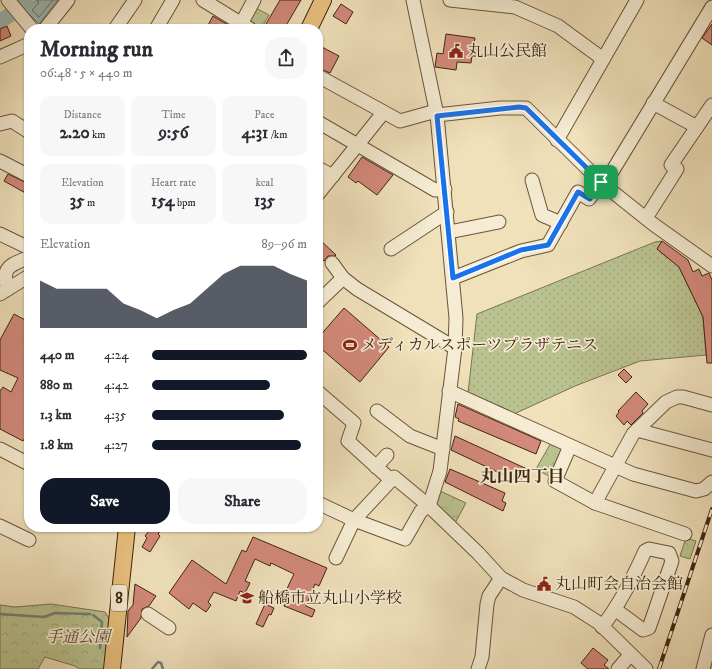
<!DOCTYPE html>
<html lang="en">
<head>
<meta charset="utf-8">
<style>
	:root { --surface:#fff; --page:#f7f7f7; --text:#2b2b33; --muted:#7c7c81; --accent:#111827 }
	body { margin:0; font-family:"IM FELL DW Pica","Noto Serif JP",serif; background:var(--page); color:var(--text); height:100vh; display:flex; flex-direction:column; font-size:15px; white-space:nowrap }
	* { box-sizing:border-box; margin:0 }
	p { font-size:13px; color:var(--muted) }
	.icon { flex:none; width:22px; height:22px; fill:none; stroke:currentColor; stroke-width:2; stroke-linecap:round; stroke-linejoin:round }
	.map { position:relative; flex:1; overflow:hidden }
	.drawer { position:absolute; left:24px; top:24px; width:299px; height:508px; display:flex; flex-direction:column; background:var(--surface); border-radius:16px; box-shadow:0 1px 3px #0004 }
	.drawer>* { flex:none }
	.pin { position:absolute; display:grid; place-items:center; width:34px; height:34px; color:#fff; margin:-17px; border-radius:8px; box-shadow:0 2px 6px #0006 }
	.round { display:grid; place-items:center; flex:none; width:42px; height:42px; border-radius:16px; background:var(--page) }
	.headline { display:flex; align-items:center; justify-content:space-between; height:68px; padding:0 16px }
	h1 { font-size:22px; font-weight:700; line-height:30px }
	.figures { display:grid; grid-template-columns:repeat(3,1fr); gap:6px; height:68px; padding:4px 16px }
	.figures div { display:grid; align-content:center; border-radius:10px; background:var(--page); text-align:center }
	.figures b { font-size:17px; font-weight:700 }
	.figures small { font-size:11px; font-weight:400 }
	.figures p { font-size:11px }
	.chart { height:112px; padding:8px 16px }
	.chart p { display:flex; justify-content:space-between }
	.chart svg { width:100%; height:72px; margin-top:4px; fill:var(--accent); opacity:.7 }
	.button { display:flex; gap:8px; margin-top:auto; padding:8px 16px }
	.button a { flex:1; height:46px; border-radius:16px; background:var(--accent); color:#fff; font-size:16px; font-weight:700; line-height:46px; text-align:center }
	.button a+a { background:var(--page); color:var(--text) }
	ul { padding:0 16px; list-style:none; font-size:13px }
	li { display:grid; grid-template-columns:64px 48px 1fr; align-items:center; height:30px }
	li i { height:10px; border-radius:5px; background:var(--accent) }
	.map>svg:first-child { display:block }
	.grass { fill:url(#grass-dots); stroke:#7c7450 }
	.park { fill:url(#park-crowns); stroke:#7c7450 }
	.water { fill:#9ebbba; stroke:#787f76 }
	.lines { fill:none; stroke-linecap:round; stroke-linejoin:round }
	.shore { stroke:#6e7065; stroke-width:1 }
	.stream { stroke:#787f76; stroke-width:2.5 }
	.river { stroke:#9ebbba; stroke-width:15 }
	.building { fill:#d3897c; stroke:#3f2510 }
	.minor-casing { stroke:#6b543b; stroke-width:15 }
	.major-casing { stroke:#3f2510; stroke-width:18 }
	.minor { stroke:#f5ecd3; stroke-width:13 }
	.major { stroke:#e8c07e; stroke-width:16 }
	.rail-casing { stroke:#3f2510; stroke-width:4 }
	.rail { stroke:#f5ecd3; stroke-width:2.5; stroke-dasharray:8; stroke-linecap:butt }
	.route-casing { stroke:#fff; stroke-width:8 }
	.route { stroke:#1a73e8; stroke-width:5 }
	.labels { text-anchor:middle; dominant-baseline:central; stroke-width:3.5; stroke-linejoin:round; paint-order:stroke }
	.shield { fill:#f5ecd3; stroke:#76614a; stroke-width:1 }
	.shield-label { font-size:15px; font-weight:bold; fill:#3f2510 }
	.poi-label { font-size:16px; fill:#3f2510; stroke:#f5ecd3; text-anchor:start }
	.park-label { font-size:16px; font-style:italic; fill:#5e4c30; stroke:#f5ecd3 }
	.neighbourhood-label { font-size:17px; font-weight:bold; fill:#3f2510; stroke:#f5ecd3 }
</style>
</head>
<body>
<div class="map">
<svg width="712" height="669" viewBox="0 0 712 669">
	<defs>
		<pattern id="grass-dots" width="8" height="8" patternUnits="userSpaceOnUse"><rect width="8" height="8" fill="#bac390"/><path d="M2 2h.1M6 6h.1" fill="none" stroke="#a1a77b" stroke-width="1.8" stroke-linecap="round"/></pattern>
		<pattern id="park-crowns" width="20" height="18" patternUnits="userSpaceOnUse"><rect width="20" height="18" fill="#bac390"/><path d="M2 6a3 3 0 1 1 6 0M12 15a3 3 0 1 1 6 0" fill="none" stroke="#a1a77b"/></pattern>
	</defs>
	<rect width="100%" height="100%" fill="#f0e1bb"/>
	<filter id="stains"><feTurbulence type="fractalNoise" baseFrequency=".005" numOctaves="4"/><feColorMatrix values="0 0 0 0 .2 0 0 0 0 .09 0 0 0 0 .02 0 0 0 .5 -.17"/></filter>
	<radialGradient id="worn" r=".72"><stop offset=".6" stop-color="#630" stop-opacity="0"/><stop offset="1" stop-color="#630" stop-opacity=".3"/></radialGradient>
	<path class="grass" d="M662 241 657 249 679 267 703 317 706 355 640 361 575 386 514 414 468 393 477 314 655 242Z"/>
	<g class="park">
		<path d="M254 7 269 15 261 29 247 22Z"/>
		<path d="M552 441 567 447 554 479 536 469Z"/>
		<path d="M438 490 466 503 454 525 432 505Z"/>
		<path d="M686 538 696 541 690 559 680 556Z"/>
		<path d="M51 604 105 612 110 620 105 669H79L75 666 45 657 38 669H0V605L15 607Z"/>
	</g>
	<path class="water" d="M36 0H58L39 24 25 10Z"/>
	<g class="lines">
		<path class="shore" d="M38 0V4L32 10 39 17 53 0"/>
		<g class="stream">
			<path d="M0 614 44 617 55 613 90 614"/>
			<path d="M93 615 102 622 100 648"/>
			<path d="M152 669 158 662 161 663 163 669"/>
		</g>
		<g class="river">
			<path d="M18 8 26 0"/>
			<path d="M0 21 13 13"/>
		</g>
	</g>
	<g class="building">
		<path d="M280 0H301L284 29H263Z"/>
		<path d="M341 4 353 12 346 24 333 16Z"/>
		<path d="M213 16 235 29H210L207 27Z"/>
		<path d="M712 24V45L702 38Z"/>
		<path d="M7 26 11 36 0 41V29Z"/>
		<path d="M446 34 475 38 473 48 477 49 476 56H472L471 63 457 62 456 70 435 67 437 53 443 54Z"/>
		<path d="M318 45 339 56 330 73 318 68Z"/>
		<path d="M362 157 393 175 377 195 358 181 356 183 348 177Z"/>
		<path d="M8 174 29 184V195L4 181Z"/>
		<path d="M318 238 336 255 335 256H328L324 261 318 255Z"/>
		<path d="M662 241 688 260 693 272 699 269 702 276 709 273 712 280V363H707L703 317 679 267 657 249Z"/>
		<path d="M344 308 389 347 360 382 318 346V338Z"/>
		<path d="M14 314 29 322V431L23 441 0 429V391L3 387 11 392 18 378 0 370V340Z"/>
		<path d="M624 369 632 377 626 383 618 375Z"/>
		<path d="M636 392 648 404 642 411 643 413 631 425 627 421 624 425 616 416 619 412 618 411Z"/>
		<path d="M458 404 541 441 536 454 458 421 459 419 455 417Z"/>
		<path d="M455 436 527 469 521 481 512 479 451 450Z"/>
		<path d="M450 469 505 493 502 501 506 503 503 511 445 482Z"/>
		<path d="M152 527H163L158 534 160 536 150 552 142 547 147 538 145 536Z"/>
		<path d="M253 537 327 568 319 586 315 584 306 606 315 610 312 617 284 606 287 599 283 597 294 574 271 563 270 566 255 559 245 581 250 583 245 593 240 591 236 601 214 592 208 602 211 605 206 612 193 603 189 609 169 593 192 560 226 584 242 550 246 552Z"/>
		<path d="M135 584 156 596 149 606 142 609 141 618 127 637 128 611 133 605Z"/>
		<path d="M265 604 274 608 271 615 269 614 263 627 256 624Z"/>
		<path d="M593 648 608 660 604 665 609 669H588L581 663Z"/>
	</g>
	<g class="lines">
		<defs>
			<g id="minor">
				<path d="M8 0 32 29"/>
				<path d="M203 0 250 29"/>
				<path d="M450 0 515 7 558 26 603 59"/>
				<path d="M241 24 254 0"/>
				<path d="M45 29 68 0"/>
				<path d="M115 29 135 0"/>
				<path d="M156 29 173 0"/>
				<path d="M0 57 29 44"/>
				<path d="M318 76 400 121 436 111"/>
				<path d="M653 103 697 127"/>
				<path d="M437 115 500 108H526L604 185 653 224 712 266"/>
				<path d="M318 122 435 190 445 189"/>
				<path d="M0 124 12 121 29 132"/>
				<path d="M557 140 637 0"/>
				<path d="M0 161 29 176"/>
				<path d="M318 168 333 176"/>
				<path d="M532 180 542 215 561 223"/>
				<path d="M604 185 712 7"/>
				<path d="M318 194 383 113"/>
				<path d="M646 218 677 169 671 165 712 105"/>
				<path d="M449 232 499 222"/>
				<path d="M0 234 29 248"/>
				<path d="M391 249 447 212"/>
				<path d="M332 263 343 278 357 289 455 348"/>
				<path d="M453 278 521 251 548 245 578 192 589 199 601 182"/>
				<path d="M8 289C0 265 13 265 29 257"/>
				<path d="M0 294 29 276"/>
				<path d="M318 302 343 278"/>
				<path d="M449 391 633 474 696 491 704 489 712 482"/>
				<path d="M318 392 354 423 348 441 391 480"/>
				<path d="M377 411 410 436 443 449"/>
				<path d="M637 430 712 450"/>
				<path d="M570 446 555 481 595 503 685 534"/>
				<path d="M0 449 29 464"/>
				<path d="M376 467 387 455"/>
				<path d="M318 503 354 520 405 539 421 511 429 506 440 471 455 348 456 318 437 115 413 0"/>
				<path d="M595 503 633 434 666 402 677 397H683L712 405"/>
				<path d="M0 526 29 540"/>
				<path d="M336 558 354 520 394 477 429 506 478 553 501 578 523 590 574 607 599 623 646 669"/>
				<path d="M148 614 169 628"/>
				<path d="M602 627C620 604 633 578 645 551L649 549 669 553 672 561 649 628 643 630 616 610"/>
				<path d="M478 669 482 657 487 604 489 596 501 578"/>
				<path d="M618 669 630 655"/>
				<path d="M703 669 712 635"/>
			</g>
			<g id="major">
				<path d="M309 29 323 0"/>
				<path d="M112 669 127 527"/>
			</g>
		</defs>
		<use href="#minor" class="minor-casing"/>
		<use href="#major" class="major-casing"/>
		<use href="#minor" class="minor"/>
		<use href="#major" class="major"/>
		<defs>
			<path id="rail" d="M659 669 712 509"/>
		</defs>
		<use href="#rail" class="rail-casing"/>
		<use href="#rail" class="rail"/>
	</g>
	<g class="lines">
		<defs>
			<path id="route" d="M519 107 526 108 601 182 590 199 578 192 548 245 521 250 453 278 437 116Z"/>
		</defs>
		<use href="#route" class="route-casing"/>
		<use href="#route" class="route"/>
	</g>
	<defs>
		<symbol id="civic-bare" viewBox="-9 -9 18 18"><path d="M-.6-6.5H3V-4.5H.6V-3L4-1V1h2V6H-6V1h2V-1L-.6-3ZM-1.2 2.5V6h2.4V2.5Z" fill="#8f2418" stroke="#f5ecd3" stroke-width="2.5" paint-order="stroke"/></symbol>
		<symbol id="stadium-bare" viewBox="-9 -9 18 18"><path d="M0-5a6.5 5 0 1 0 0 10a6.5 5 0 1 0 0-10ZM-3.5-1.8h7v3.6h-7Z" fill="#8f2418" stroke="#f5ecd3" stroke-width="2.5" paint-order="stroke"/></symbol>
		<symbol id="school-bare" viewBox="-9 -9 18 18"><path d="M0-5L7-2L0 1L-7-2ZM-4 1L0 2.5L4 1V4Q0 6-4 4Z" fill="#8f2418" stroke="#f5ecd3" stroke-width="2.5" paint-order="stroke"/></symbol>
	</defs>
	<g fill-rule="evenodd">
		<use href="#civic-bare" x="446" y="41" width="20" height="20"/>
		<use href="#stadium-bare" x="340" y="335" width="20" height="20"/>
		<use href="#civic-bare" x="534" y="574" width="20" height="20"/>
		<use href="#school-bare" x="237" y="588" width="20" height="20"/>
	</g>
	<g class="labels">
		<rect class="shield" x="111" y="585" width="16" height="26" rx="3"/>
		<g class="shield-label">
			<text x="119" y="598">8</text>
		</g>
		<g class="poi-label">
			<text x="467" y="51">丸山公民館</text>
			<text x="361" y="345">メディカルスポーツプラザテニス</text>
			<text x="555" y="584">丸山町会自治会館</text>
			<text x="258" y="598">船橋市立丸山小学校</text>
		</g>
		<g class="park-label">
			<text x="78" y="637">手通公園</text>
		</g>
		<g class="neighbourhood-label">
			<text x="522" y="477">丸山四丁目</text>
		</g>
	</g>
	<rect width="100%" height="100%" filter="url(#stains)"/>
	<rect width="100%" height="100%" fill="url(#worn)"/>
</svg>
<div class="pin" style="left:601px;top:182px;background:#1e9e55"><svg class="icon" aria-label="arrive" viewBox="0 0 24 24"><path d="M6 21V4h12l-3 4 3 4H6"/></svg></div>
<section class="drawer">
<div class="headline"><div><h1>Morning run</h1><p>06:48 · 5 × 440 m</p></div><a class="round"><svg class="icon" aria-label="share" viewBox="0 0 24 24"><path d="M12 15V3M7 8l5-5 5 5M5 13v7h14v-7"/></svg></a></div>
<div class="figures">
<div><p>Distance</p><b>2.20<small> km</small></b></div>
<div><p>Time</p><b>9:56</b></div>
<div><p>Pace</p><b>4:31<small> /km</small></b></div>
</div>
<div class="figures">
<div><p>Elevation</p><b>35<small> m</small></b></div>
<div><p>Heart rate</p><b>154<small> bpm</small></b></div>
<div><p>kcal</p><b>135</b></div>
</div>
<div class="chart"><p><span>Elevation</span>89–96 m</p>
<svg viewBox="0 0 160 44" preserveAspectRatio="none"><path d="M0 44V15L10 20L20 20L30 20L40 20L50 29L60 33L70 38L80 33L90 29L100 20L110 11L120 6L130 6L140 6L150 11L160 15V44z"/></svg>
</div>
<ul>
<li><b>440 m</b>4:24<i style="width:100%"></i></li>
<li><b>880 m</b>4:42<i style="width:76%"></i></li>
<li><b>1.3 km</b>4:35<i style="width:85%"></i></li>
<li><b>1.8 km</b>4:27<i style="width:96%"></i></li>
</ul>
<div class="button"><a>Save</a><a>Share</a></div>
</section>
</div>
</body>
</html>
